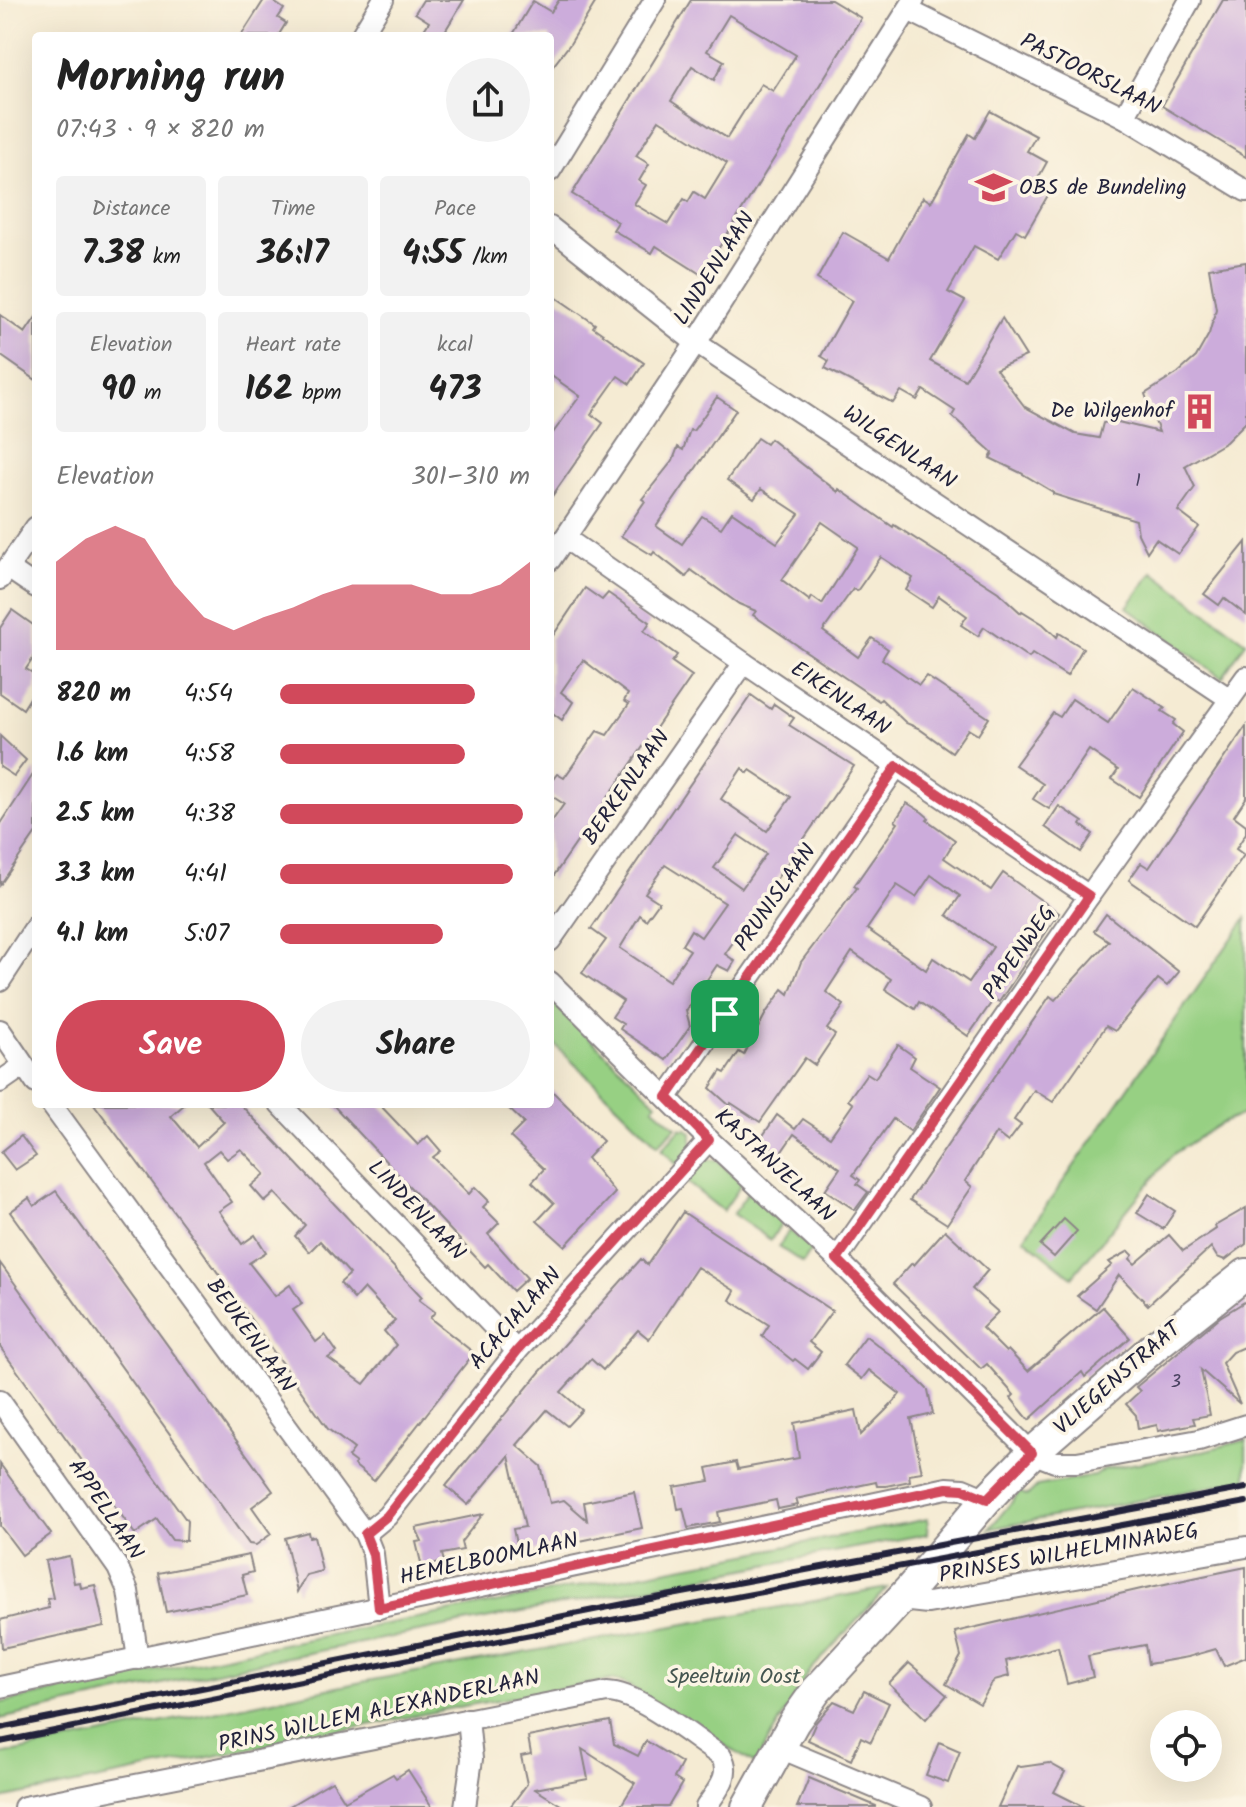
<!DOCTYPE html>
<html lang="en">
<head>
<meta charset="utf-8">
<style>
	:root { --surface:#fff; --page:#f2f2f2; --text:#222; --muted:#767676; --accent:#d1495b }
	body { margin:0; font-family:Kalam,sans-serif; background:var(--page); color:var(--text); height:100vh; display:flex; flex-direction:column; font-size:30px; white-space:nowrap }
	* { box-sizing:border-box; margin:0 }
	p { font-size:26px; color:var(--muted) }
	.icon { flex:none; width:44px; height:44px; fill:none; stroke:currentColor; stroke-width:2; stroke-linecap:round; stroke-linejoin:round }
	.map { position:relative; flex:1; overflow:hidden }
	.sheet { position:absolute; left:32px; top:32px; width:522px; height:1076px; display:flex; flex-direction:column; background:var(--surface); border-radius:8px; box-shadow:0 8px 32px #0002 }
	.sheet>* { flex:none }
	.fabs { position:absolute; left:1150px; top:1710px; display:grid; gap:16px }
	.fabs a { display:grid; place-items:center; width:72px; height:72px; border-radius:50%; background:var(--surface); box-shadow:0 8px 32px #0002; font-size:40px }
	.pin { position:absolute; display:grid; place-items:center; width:68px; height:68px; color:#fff; margin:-34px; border-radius:16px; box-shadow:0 4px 12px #0006 }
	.round { display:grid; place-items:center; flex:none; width:84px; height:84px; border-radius:42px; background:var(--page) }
	.overview { display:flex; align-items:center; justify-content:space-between; height:136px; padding:0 24px }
	h1 { font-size:44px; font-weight:800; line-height:60px }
	.figures { display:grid; grid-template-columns:repeat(3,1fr); gap:12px; height:136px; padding:8px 24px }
	.figures div { display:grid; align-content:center; border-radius:8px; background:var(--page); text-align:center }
	.figures b { font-size:34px; font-weight:800 }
	.figures small { font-size:22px; font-weight:400 }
	.figures p { font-size:22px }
	.chart { height:224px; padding:16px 24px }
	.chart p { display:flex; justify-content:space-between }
	.chart svg { width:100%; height:144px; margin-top:8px; fill:var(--accent); opacity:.7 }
	.button { display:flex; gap:16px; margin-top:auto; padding:16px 24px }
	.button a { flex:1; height:92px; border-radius:48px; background:var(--accent); color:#fff; font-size:32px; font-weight:800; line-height:92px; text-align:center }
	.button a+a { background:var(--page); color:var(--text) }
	ul { padding:0 24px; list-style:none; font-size:26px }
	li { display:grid; grid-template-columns:128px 96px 1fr; align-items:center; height:60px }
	li i { height:20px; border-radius:10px; background:var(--accent) }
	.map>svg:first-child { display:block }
	.green { fill:#97d083; stroke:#5c795f; stroke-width:2 }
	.building { fill:#ccacdb; fill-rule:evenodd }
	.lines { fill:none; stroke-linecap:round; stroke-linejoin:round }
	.street-casing { stroke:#8c8687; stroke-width:24 }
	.secondary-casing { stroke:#8c8687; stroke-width:34 }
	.street { stroke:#fff; stroke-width:20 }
	.secondary { stroke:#fff; stroke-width:30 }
	.rail { stroke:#22223b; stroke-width:6 }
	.route-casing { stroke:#fff; stroke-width:16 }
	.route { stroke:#d1495b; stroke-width:10 }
	.labels { text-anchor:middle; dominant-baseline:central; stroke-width:7; stroke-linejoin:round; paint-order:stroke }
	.number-label { font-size:18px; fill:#4c4463 }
	.street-label { font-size:22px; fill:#22223b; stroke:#fcf5e5 }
	.poi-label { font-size:22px; fill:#22223b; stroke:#fcf5e5; text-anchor:start }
	.park-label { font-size:22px; fill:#455651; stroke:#fcf5e5 }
</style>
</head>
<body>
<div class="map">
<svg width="1246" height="1807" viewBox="0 0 1246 1807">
	<rect width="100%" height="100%" fill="#fcf5e5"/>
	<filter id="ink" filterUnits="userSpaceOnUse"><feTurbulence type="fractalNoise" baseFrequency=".0125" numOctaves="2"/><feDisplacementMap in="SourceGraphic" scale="16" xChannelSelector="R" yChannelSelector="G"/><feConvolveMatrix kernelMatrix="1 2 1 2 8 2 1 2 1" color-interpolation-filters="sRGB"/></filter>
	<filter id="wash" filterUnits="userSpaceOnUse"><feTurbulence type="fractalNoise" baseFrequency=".006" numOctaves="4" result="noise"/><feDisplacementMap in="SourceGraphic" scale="32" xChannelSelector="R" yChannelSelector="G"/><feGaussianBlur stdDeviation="1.8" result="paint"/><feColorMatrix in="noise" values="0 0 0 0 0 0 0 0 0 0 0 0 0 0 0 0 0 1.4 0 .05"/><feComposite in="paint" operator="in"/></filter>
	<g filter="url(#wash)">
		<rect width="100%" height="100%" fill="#f5ebd3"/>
		<g class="green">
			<path d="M1153 572 1246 642 1222 678 1127 607Z"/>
			<path d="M1246 918V1113L1220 1124 1172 1155 1072 1277 1024 1238Z"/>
			<path d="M550 1000 657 1103 653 1107 676 1127 658 1145 550 1040Z"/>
			<path d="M681 1128 684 1130 686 1128 692 1133V1148L677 1165 662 1149Z"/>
			<path d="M704 1160H717L742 1184 723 1211 685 1181Z"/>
			<path d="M749 1191 782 1222 771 1240 733 1214Z"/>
			<path d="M789 1230 812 1249 803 1263 779 1247Z"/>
			<path d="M1246 1440V1480L989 1529 1020 1492 1027 1496 1037 1486 1094 1476 1104 1469 1194 1453Z"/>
			<path d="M928 1519 927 1534 267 1661 0 1719V1703L277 1645Z"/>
			<path d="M887 1588 809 1672 755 1764 624 1683 612 1680 458 1707 0 1799V1755L377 1679Z"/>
		</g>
		<g id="blocks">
			<g class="building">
				<path d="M264 0H271L284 9 278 18 286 23 278 36H241Z"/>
				<path d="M423 0H464L442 36H420L429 22 415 13Z"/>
				<path d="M559 0H597L570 44 550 70V36H512L533 1 551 12Z"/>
				<path d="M691 0H831L861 18 702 275 656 246 652 253 613 230 618 222 572 194ZM729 15 796 55 773 91 761 84 727 138 671 101 692 66 714 80 724 61 707 51ZM659 120 727 163 705 199 694 192 688 202 684 199 668 224 634 204 646 185 639 181 649 164 636 156Z"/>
				<path d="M1223 0H1246V157L1162 106Z"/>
				<path d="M990 111 1036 136 1027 151 1047 162 1036 182 1051 190 1025 235 1016 230 998 259 974 246 948 292 965 301 930 361 965 380 1002 318 1026 356 996 369 1025 407 1075 434 1099 438 1103 423 1114 421 1159 432 1145 394 1178 373 1196 357 1209 334 1216 309 1209 268 1246 262V422L1226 442 1185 466 1195 487 1178 511 1199 527 1178 554 1156 539 1147 552 1138 534 1136 520 1053 494V492L1021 473 990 458 993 453 952 416 955 411 923 390 917 400 901 391 893 403 825 368 829 361 821 356 852 301 817 279 843 232 889 258 923 197 931 202 969 134 975 138Z"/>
				<path d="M557 298 595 324 593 327 644 363 630 384 618 376 591 414 603 423 550 499V437L580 396 550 375V308Z"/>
				<path d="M0 315 25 333 36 317V380L0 355Z"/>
				<path d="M717 397 736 410 656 526 682 544 702 516 721 528 732 512 777 543 799 514 761 489 754 499 727 480 757 438 766 444 770 439 838 492 839 489 893 527 894 525 998 592 1021 613 1022 611 1043 624 1057 637 1059 633 1083 648 1067 676 1032 654 1029 658 984 627 978 636 961 625 967 616 939 596 932 607 906 590 913 578 881 557 857 591 853 589 823 631 858 657 872 638 888 649 882 659 919 685 926 676 989 718 978 735 968 729 952 752 918 728 906 723 881 699 879 701 753 615 756 611 739 604 691 570 686 577 654 552 652 555 621 536 645 501 642 499 673 460 678 447 683 450 690 430 693 431ZM822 522 858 547 822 604 812 597 810 601 782 580Z"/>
				<path d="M1246 542V615L1224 598 1219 605 1204 594Z"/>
				<path d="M585 588 602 600 608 593 650 622 644 631 677 655 672 662 692 676 550 881V824L564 804 550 795V783L557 774 564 778 597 731 607 735 629 704 624 701 628 694 583 660 561 692 573 702 562 720 550 711V640Z"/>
				<path d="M12 610 36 627V654L26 669 36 675V688L23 709 0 693V628Z"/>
				<path d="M1133 687 1165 708 1162 711 1176 720 1173 724 1183 732 1139 797 1112 779 1118 770 1089 750 1049 809 1033 799 1043 784 1015 765 1053 713 1060 717 1072 699 1108 723Z"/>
				<path d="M751 695 771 709 774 704 794 718 789 725 854 766 725 954 735 961 729 971 717 965 686 1011 690 1026 666 1060 620 1029 623 1024 612 1017 623 1001 582 973 606 940 591 929ZM742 768 748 773 750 770 791 797 767 831 721 799ZM738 835 766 854 742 888 714 868ZM665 865 725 903 701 937 691 930 682 945 690 950 669 981 620 948 640 915 646 920 659 902 645 893Z"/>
				<path d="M1246 726V798L1234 816 1246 825V833L1236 849 1244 855 1195 926 1129 880 1141 863 1149 868Z"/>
				<path d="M0 736 26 760 14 776 0 767Z"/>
				<path d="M36 770V833L0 885V825Z"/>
				<path d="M907 803 922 812 929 818 927 820 955 840 944 858 991 890 1003 873 1059 913 999 1002 994 999 968 1036 919 1002 915 1009 885 989 891 979 852 952 826 992 844 1005 827 1029 835 1035 815 1065 805 1058 760 1122 731 1103 730 1106 710 1088 721 1071 725 1073 739 1052 744 1055 766 1013 783 989 789 994 801 962 857 888 854 886 898 823 895 821ZM931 875 960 896 947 915 993 947 969 982 933 958 926 970 867 929 897 885 916 897Z"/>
				<path d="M1059 806 1083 822 1081 825 1093 834 1081 852 1045 827Z"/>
				<path d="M1106 914 1179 972 1167 986 1158 979 1115 1031 1106 1026 1053 1102 1034 1090 1014 1120 1021 1125 1008 1142 996 1133 965 1181 972 1187 947 1224 910 1200 1050 996 1055 1000 1109 941 1094 931Z"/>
				<path d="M898 1045 915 1057 910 1067 940 1087 910 1131 893 1119 853 1175 860 1180 857 1184 868 1192 855 1210 825 1190 840 1168 794 1134 780 1154 760 1140 777 1115 795 1129 803 1119 830 1137 853 1104 848 1100 867 1073 875 1078Z"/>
				<path d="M550 1089 603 1141 587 1158 615 1193 565 1246 537 1221 554 1203 532 1182 544 1169 510 1137 524 1123 504 1104H550Z"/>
				<path d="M94 1104H185L171 1116 197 1147 224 1122 208 1104H240L422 1297 419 1300 435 1312 430 1318 474 1353 374 1481 354 1465 356 1463 348 1457 354 1449 328 1429 189 1232ZM241 1149 265 1174 251 1186 265 1202 275 1193 305 1225 295 1236 309 1252 320 1241 350 1274 340 1283 354 1299 364 1288 395 1321 384 1331 396 1345 364 1384 328 1358 337 1352 325 1335 316 1342 293 1310 302 1304 290 1285 275 1296 249 1263 266 1252 255 1235 242 1244 219 1211 232 1202 204 1162 219 1150 227 1159Z"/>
				<path d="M332 1104H379L418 1145 428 1136 441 1151 433 1157 469 1194 475 1187 489 1201 483 1207 499 1223 488 1234 527 1278 513 1291 488 1264 485 1267Z"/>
				<path d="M21 1136 36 1156 15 1170 1 1152Z"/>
				<path d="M56 1191 273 1491 252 1507 271 1534 256 1545 249 1544 10 1212 29 1198 34 1206Z"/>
				<path d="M1149 1194 1175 1211 1163 1229 1137 1213Z"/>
				<path d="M1246 1208V1244L1225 1260 1217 1257 1211 1247 1148 1305 1119 1275 1096 1309 1077 1296 1112 1265 1109 1262 1129 1251 1133 1255 1130 1259 1135 1264 1169 1235 1183 1251 1216 1229 1215 1226Z"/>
				<path d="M683 1212 832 1311 809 1342 821 1352 808 1369 795 1359 793 1361 762 1336 769 1325 730 1300 735 1291 697 1267 649 1339 638 1330 603 1370 591 1359 561 1392 582 1410 567 1426 547 1410 517 1445 541 1466 550 1503 564 1500 587 1520 584 1502 634 1492 642 1528 518 1554 513 1529 525 1527 509 1456 468 1505 446 1486 539 1373 641 1259 647 1265Z"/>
				<path d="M1064 1219 1077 1231 1054 1257 1040 1245Z"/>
				<path d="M945 1230 988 1270 972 1289 998 1312 982 1328 1006 1352 1008 1350 1028 1371 1103 1307 1130 1338 1085 1377 1082 1372 1029 1420 1011 1398 1014 1395 987 1364 981 1369 893 1284 912 1263 914 1265Z"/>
				<path d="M0 1263 187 1521 186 1541 172 1540 157 1519 135 1534 0 1347Z"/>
				<path d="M1246 1301V1346L1232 1352 1222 1363 1240 1404 1201 1370 1210 1415 1193 1418 1195 1424 1158 1431 1157 1425 1138 1429 1136 1415 1126 1404 1140 1391 1136 1387 1220 1317Z"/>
				<path d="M866 1336 902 1364 928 1390 933 1414 911 1419 922 1472 909 1474 910 1481 886 1486H877L876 1482 857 1486 796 1499 798 1505 778 1509 776 1500 718 1512 720 1522 688 1528 683 1508 678 1509 674 1487 710 1481 707 1468 736 1462 738 1469 799 1458 794 1423 856 1410 861 1435 894 1402 900 1394 869 1370 862 1379 844 1365Z"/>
				<path d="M0 1464 51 1534 22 1555 0 1526Z"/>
				<path d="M483 1514 461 1542 463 1550 442 1554 444 1562 422 1567 416 1542 422 1541 416 1528Z"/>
				<path d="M308 1532 309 1537 314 1536 322 1571 306 1575 297 1592 285 1538Z"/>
				<path d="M249 1555 253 1572 242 1575 247 1595 166 1612 158 1573Z"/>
				<path d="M69 1556 74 1583 80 1582 81 1588 95 1585 104 1626 2 1648 0 1620 49 1608 47 1599 53 1598 45 1561Z"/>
				<path d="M1246 1567V1657L1224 1666 1216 1649 1188 1657 1148 1664 1145 1645 1088 1656 1093 1677 1067 1684 1058 1647 1006 1661 1009 1676 994 1680 980 1704 946 1684 961 1656 955 1632 1141 1589Z"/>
				<path d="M909 1663 947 1695 926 1719 889 1684Z"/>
				<path d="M864 1691 889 1703 871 1742 861 1737 851 1760 808 1740 816 1722 834 1701 854 1710Z"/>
				<path d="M610 1721 614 1744 638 1756 646 1741 682 1763 674 1778 682 1783 668 1807H620L635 1783 582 1749 588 1779 535 1789 564 1807H510L527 1784 521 1756 531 1754 528 1737Z"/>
				<path d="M939 1742 960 1751 948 1783 926 1775Z"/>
				<path d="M1049 1763 1065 1772 1054 1792 1084 1807H998L1017 1766 1021 1767Z"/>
				<path d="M408 1770 432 1807H288L332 1781 345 1801 393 1774 396 1778Z"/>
				<path d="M809 1778 876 1806V1807H797Z"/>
			</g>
		</g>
	</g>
	<g filter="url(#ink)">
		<use href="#blocks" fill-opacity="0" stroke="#8c8687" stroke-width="2"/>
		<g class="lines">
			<defs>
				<g id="street">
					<path d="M908 10 1124 117 1246 191"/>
					<path d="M361 36 383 0"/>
					<path d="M1124 117 1190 0"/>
					<path d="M550 171 655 0"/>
					<path d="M550 227 696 343 1230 699"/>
					<path d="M565 538 744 663 1089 896"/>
					<path d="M550 560 696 343 914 0"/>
					<path d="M8 568 36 587"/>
					<path d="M0 579 36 527"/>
					<path d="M550 941 744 663"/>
					<path d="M0 981 36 926"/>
					<path d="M550 982 709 1140 837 1259 1032 1453 1055 1462H1077L1199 1440 1246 1425"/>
					<path d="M0 1030 36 1083"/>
					<path d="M0 1082 23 1066"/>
					<path d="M667 1097 897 766"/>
					<path d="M51 1104 365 1534 373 1554 379 1608"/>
					<path d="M280 1104 517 1351"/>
					<path d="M837 1259 1089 896 1246 677"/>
					<path d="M0 1401 118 1568 128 1591 138 1659"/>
					<path d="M365 1534 387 1516 517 1351 709 1140"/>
					<path d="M900 1600 928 1603 1246 1547"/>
					<path d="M0 1687 947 1488 963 1489 987 1499"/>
					<path d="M780 1748 921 1807"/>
					<path d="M24 1807 607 1692C640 1693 692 1737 721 1756 733 1775 716 1791 706 1807"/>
					<path d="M465 1807 472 1759 468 1719"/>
				</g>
				<path id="secondary" d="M747 1807 794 1722 816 1691 910 1589 987 1499 1032 1453 1155 1346 1246 1274"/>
			</defs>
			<use href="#street" class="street-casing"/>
			<use href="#secondary" class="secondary-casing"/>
			<use href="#street" class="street"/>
			<use href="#secondary" class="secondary"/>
			<g class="rail">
				<path d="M0 1728 634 1602 1246 1488"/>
				<path d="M0 1742 504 1640 1246 1502"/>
			</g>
		</g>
	</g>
	<g class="lines" filter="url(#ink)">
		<defs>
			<path id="route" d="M897 766 1089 896 837 1259 1032 1453 987 1499 963 1489 947 1488 379 1608 373 1554 365 1534 387 1516 517 1351 709 1140 667 1097Z"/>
		</defs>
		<use href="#route" class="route-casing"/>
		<use href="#route" class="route"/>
	</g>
	<defs>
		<symbol id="school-bare" viewBox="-9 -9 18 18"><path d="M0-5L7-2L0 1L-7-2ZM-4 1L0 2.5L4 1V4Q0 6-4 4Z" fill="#d1495b" stroke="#fcf5e5" stroke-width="2.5" paint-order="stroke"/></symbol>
		<symbol id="building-bare" viewBox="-9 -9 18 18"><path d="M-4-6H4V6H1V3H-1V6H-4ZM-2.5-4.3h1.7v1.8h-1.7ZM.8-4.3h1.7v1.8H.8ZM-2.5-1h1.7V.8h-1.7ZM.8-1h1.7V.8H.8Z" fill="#d1495b" stroke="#fcf5e5" stroke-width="2.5" paint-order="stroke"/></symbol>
	</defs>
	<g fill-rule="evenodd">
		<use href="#school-bare" x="968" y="162" width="51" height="51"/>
		<use href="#building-bare" x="1174" y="386" width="51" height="51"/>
	</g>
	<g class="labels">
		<g class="number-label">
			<text x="1138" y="481">1</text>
			<text x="1176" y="1382">3</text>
		</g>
		<g class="street-label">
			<text transform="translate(1090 75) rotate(27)">PASTOORSLAAN</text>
			<text transform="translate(715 269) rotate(-57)">LINDENLAAN</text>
			<text transform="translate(899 448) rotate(34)">WILGENLAAN</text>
			<text transform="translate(840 699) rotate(34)">EIKENLAAN</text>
			<text transform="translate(627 788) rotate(-55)">BERKENLAAN</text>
			<text transform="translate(776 898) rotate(-55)">PRUNISLAAN</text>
			<text transform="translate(1020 953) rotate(-55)">PAPENWEG</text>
			<text transform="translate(774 1166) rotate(43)">KASTANJELAAN</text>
			<text transform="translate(416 1211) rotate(46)">LINDENLAAN</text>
			<text transform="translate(516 1319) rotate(-49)">ACACIALAAN</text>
			<text transform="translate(250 1336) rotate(54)">BEUKENLAAN</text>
			<text transform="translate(1118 1379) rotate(-41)">VLIEGENSTRAAT</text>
			<text transform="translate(105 1510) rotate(56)">APPELLAAN</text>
			<text transform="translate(1069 1554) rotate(-10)">PRINSES WILHELMINAWEG</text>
			<text transform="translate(489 1560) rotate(-12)">HEMELBOOMLAAN</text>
			<text transform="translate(379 1712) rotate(-12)">PRINS WILLEM ALEXANDERLAAN</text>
		</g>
		<g class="poi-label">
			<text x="1019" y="188">OBS de Bundeling</text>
			<text x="1173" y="411" text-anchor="end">De Wilgenhof</text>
		</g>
		<g class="park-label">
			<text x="734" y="1677">Speeltuin Oost</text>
		</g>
	</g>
</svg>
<div class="fabs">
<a><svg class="icon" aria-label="locate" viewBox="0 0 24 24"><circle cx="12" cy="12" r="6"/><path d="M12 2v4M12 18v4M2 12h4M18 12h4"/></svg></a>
</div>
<div class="pin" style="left:725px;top:1014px;background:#1e9e55"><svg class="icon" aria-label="arrive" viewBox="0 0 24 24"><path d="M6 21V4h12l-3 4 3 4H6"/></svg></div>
<section class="sheet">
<div class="overview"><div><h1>Morning run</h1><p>07:43 · 9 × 820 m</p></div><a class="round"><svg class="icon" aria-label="share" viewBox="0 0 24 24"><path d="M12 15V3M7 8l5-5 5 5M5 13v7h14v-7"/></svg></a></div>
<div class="figures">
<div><p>Distance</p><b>7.38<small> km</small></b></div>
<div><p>Time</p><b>36:17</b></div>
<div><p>Pace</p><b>4:55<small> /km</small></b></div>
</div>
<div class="figures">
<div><p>Elevation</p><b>90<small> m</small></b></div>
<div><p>Heart rate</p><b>162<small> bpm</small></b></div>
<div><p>kcal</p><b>473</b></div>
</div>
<div class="chart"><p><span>Elevation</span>301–310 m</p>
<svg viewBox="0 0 160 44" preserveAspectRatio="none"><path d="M0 44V17L10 10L20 6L30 10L40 24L50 34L60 38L70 34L80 31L90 27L100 24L110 24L120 24L130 27L140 27L150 24L160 17V44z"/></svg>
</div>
<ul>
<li><b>820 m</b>4:54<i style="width:78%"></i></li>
<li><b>1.6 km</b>4:58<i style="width:74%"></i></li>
<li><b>2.5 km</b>4:38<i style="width:97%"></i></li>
<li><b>3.3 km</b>4:41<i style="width:93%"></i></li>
<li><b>4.1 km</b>5:07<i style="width:65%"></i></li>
</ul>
<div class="button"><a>Save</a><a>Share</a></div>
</section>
</div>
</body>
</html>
